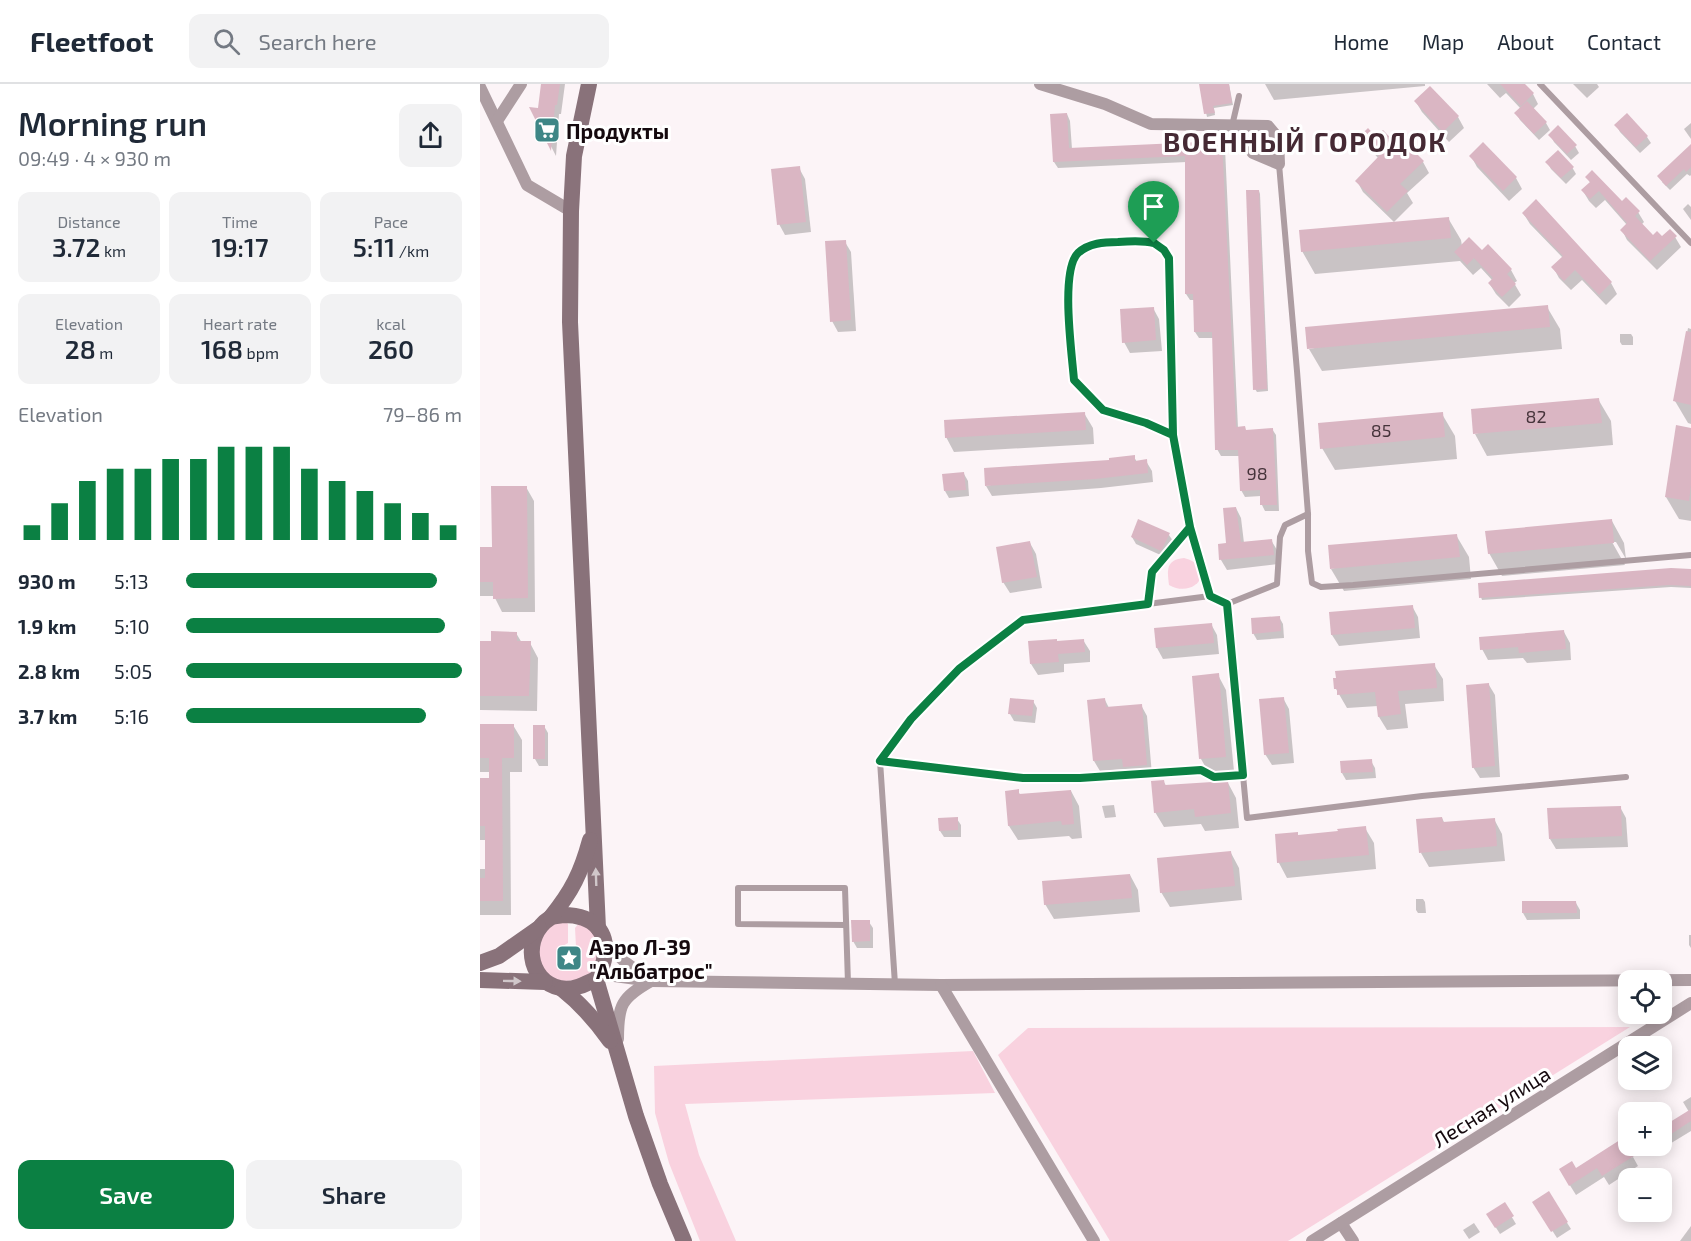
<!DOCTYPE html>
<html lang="en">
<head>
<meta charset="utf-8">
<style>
	:root { --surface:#fff; --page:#f2f2f3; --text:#1f2937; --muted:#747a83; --line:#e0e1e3; --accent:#0b8043 }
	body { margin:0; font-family:"Exo 2",sans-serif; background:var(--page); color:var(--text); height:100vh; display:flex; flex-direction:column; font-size:22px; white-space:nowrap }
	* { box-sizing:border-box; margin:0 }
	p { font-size:20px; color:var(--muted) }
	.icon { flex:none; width:33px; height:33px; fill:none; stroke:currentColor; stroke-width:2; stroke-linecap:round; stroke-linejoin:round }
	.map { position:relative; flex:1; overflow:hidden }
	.drawer { display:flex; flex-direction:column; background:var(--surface); width:480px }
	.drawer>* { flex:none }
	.tools { position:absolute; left:1138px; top:886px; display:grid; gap:12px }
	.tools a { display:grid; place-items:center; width:54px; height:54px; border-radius:12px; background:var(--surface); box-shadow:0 3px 15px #0003; font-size:30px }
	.pin { position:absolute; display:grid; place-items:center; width:51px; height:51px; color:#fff; margin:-62px -26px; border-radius:50% 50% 50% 0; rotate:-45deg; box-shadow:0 0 6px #0007 }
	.pin .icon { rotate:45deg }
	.round { display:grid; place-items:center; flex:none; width:63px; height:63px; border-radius:12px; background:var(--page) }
	.head { display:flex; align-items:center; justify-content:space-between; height:102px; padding:0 18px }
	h1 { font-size:33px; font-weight:600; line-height:45px }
	.stats { display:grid; grid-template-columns:repeat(3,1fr); gap:9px; height:102px; padding:6px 18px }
	.stats div { display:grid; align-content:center; border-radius:12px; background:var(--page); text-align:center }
	.stats b { font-size:26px; font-weight:600 }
	.stats small { font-size:16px; font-weight:400 }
	.stats p { font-size:16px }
	.chart { height:168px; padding:12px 18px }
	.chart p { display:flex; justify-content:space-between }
	.chart svg { width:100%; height:108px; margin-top:6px; stroke:var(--accent); stroke-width:6 }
	.action { display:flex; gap:12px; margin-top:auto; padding:12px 18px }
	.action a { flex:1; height:69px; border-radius:12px; background:var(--accent); color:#fff; font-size:24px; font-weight:600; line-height:69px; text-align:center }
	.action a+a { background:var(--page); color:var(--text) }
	ul { padding:0 18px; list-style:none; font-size:20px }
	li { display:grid; grid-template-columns:96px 72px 1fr; align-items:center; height:45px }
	li i { height:15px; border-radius:8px; background:var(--accent) }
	header { display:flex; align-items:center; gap:36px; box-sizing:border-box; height:84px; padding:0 30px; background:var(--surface); border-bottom:2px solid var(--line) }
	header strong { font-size:28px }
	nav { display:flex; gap:33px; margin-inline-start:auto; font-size:21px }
	.search { width:420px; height:54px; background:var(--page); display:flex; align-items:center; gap:15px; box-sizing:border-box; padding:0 21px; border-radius:12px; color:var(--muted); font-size:22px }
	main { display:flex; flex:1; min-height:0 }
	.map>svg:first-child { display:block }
	.green { fill:#f9d2df }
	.shadow { fill:#0003 }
	.building { fill:#dab6c3 }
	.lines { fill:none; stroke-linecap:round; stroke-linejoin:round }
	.lane { stroke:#ad9da2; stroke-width:6 }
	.street { stroke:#ad9da2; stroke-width:12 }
	.secondary { stroke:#89727a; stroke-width:16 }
	.oneway { fill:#d0c7ca }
	.route-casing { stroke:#fff; stroke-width:12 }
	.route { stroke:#0b8043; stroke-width:8 }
	.labels { text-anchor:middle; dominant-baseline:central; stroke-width:6; stroke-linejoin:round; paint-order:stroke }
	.number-label { font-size:18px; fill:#46343b }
	.poi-label { font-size:21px; font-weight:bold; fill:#15090e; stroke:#fff; text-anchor:start }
	.street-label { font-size:21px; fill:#15090e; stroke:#fff }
	.district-label { font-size:27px; font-weight:bold; letter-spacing:1.5px; fill:#452a34; stroke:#fff }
</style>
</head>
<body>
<header>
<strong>Fleetfoot</strong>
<div class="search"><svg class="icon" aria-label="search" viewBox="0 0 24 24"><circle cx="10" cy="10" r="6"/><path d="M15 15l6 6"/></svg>Search here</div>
<nav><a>Home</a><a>Map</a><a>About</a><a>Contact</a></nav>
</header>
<main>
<section class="drawer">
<div class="head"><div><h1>Morning run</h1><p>09:49 · 4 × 930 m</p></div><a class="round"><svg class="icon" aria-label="share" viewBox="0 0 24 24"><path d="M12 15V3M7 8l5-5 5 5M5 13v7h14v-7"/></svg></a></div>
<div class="stats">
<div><p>Distance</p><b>3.72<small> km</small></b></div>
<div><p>Time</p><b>19:17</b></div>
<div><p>Pace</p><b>5:11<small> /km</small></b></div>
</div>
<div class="stats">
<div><p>Elevation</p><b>28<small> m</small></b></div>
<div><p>Heart rate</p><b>168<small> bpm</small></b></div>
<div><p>kcal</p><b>260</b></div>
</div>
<div class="chart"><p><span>Elevation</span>79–86 m</p>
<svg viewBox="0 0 160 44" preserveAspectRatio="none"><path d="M5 44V38M15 44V29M25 44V20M35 44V15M45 44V15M55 44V11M65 44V11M75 44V6M85 44V6M95 44V6M105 44V15M115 44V20M125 44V24M135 44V29M145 44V33M155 44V38"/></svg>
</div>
<ul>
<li><b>930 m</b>5:13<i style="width:91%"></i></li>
<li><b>1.9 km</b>5:10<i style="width:94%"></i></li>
<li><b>2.8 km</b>5:05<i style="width:100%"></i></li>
<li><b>3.7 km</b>5:16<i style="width:87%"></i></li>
</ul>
<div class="action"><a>Save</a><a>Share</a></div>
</section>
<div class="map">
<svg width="1211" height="1157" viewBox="0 0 1211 1157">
	<rect width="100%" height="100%" fill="#fcf4f7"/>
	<g class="green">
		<path d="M704 474C739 483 715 516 689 501 687 485 686 476 704 474Z"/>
		<path d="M84 835 88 840V859L81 863C77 877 81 888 97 881L95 844 100 838 116 850 119 878 105 895 76 898 61 883 57 862 68 842Z"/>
		<path d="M1150 943 808 1157H630L518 971 548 944Z"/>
		<path d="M493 967 515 1009 205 1020 219 1071 256 1157H220L189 1079 175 1029 174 982Z"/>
	</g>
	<g class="shadow">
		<path d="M63 0H85L81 30H79L76 72 52 25H59Z"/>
		<path d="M720 0H749L753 21 734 24 735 31 727 33Z"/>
		<path d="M785 0H945V2L794 16Z"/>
		<path d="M1007 0H1043L1053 10 1058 20 1053 25 1066 39 1070 46 1059 56 1040 36 1036 29 1041 25 1026 9 1020 14Z"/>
		<path d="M1093 0H1117L1119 3 1107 14Z"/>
		<path d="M936 18 978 33 984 44 969 58 942 28Z"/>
		<path d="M587 30 590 37 592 65 741 58 745 64 758 344 767 348 792 345 796 351 799 427H785L782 421 781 412 765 413 761 406 760 372H741L737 365 734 254H719L715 248 714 216H710L706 210 707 78 578 84 574 78Z"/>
		<path d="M1211 39V55L1204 45Z"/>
		<path d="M1136 41 1167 53 1171 59 1160 69 1140 48Z"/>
		<path d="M1070 51 1095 62 1099 69 1091 76 1074 58Z"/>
		<path d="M882 52 896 55 943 78 949 89 927 109 933 119 914 138 883 108 877 97 899 75 888 63Z"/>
		<path d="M1003 60 1036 94 1042 105 1029 117 997 83 991 72Z"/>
		<path d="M1211 73V91L1210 92 1207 90 1190 106 1182 98Z"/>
		<path d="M1067 78 1092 83 1096 90 1086 100 1071 85Z"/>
		<path d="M319 84 325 95 331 148 305 151 299 140Z"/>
		<path d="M1107 93 1142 119 1158 128 1164 138 1161 141 1173 153 1182 155 1195 153 1201 163 1177 186 1147 156 1142 146 1147 141 1125 116 1116 124 1109 117 1103 107 1111 100Z"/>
		<path d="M779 107 780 110 788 307 777 308 775 305Z"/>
		<path d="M1056 117 1131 199 1137 210 1126 221 1102 196 1091 206 1079 194 1073 183 1083 174 1050 140 1043 129Z"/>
		<path d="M1208 120 1211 123V136L1203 125Z"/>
		<path d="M968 134 981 156 982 162 1002 168 1031 186 1037 197 1034 199 1041 211 1029 223 1016 210 1009 199 1012 196 1001 184 993 191 980 177 835 190 822 167Z"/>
		<path d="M365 158 371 168 376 247 358 248 352 237Z"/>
		<path d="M1067 223 1080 245 1082 265 842 287 829 265Z"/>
		<path d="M673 224 679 235 682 267 650 269 644 258Z"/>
		<path d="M1208 244 1211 245V340L1208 339 1195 317Z"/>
		<path d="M1140 250H1151L1153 253V261H1142L1140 258Z"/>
		<path d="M1118 315 1131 337 1133 361 1007 372 995 350Z"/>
		<path d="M604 329 613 344 614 360 474 368 466 353Z"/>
		<path d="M962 330 975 352 977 375 855 386 842 364Z"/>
		<path d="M1211 345V437L1199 435 1186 413Z"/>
		<path d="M654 373 657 378 666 377 672 387 673 398 621 404 512 412 506 402Z"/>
		<path d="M484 390 488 397 489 412 469 414 465 407Z"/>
		<path d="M46 403 54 417 55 528H22L14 512H0V465L14 464Z"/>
		<path d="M756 424 761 434 764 459 791 456 797 466 798 480 747 486 741 476 739 461 748 460Z"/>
		<path d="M1132 437 1144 459 1146 475 1136 458H1132L1145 481 1022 492 1009 469Z"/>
		<path d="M689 451 693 457 685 473 656 460 652 453Z"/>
		<path d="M976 451 989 473 991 495 864 507 851 485Z"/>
		<path d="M550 459 556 470 562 504 530 509 523 498Z"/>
		<path d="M1211 486V504L1191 503 1002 516 1001 513Z"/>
		<path d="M932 522 938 533 940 554 859 562 852 551 850 530Z"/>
		<path d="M799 533 803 540 804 554 777 556 773 549Z"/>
		<path d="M731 540 737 551 739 570 683 575 677 564 675 545Z"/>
		<path d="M1084 548 1090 559 1091 576 1047 579 1043 574 1008 576 1002 565Z"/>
		<path d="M36 549 42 559H50L58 574 57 627 0 626V558H13Z"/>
		<path d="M603 556 610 567V578L584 580V588L558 591 551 580 577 559Z"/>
		<path d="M954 581 963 595 964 617 925 620 928 644 907 646 899 633 898 622 867 624 856 605 857 596Z"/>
		<path d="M738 591 746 606 754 687 729 689 721 675Z"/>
		<path d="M1009 601 1015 611 1020 693 1000 694 993 683Z"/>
		<path d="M803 614 809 625 814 679 792 681 785 670Z"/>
		<path d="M625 616 629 624 661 621 667 632 672 691 650 693 646 685 620 687 614 677Z"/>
		<path d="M553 617 557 624 555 639 534 637 530 630Z"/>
		<path d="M0 641H33L42 656V688H30L31 831H0V785H7V756H0V695H11V688H0Z"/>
		<path d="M55 642H64L68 649V682H59L55 675Z"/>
		<path d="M891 677 895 684 896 694 866 696 862 689Z"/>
		<path d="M683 697 687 703 748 699 756 714 759 744 725 747 721 740 684 743 675 728Z"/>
		<path d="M538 707 541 712 591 707 599 722 602 754 592 755 589 752 538 756 529 742Z"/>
		<path d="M634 721 636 733 625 734 622 722Z"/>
		<path d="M1140 723 1146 734 1148 763 1076 765 1070 755Z"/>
		<path d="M962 734 965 740 1014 735 1022 750 1025 777 949 783 941 769Z"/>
		<path d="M477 735 481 741V753H464L460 747Z"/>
		<path d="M885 744 894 759 896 785 807 794 799 779 796 752 819 753Z"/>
		<path d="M751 769 759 784 762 816 690 823 681 808Z"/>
		<path d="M650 791 658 806 660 828 574 835 565 820Z"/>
		<path d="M936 815H943L945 818 946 829H938L936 826Z"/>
		<path d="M1096 819 1100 826V835L1047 836 1043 829Z"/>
		<path d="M389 838 393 844V864H377L373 857Z"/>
		<path d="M1209 851H1211V864L1209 861Z"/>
		<path d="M1211 1013V1047L1183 1064 1182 1062V1037L1186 1043 1209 1028 1203 1018Z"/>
		<path d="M1153 1073 1158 1082 1129 1101 1124 1093 1096 1111 1086 1095 1096 1086Z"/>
		<path d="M1068 1109 1091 1145 1077 1154 1054 1118Z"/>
		<path d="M1024 1120 1036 1140 1020 1150 1008 1131Z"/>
		<path d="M994 1139 1000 1148 989 1155 983 1146Z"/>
		<path d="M1211 1142V1157H1200Z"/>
	</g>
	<g class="building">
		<path d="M61 0H80L77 21H75L71 67 49 23 58 24Z"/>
		<path d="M719 0H749L752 19 733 22 735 29 724 30Z"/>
		<path d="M1020 0H1045L1054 9 1041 22Z"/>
		<path d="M950 2 979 32 963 48 934 17Z"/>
		<path d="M1047 17 1067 38 1054 50 1034 29Z"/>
		<path d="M587 29 589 64 742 57 756 343 765 342 766 346 793 344 797 421H780V406L760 407 758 366H735L732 248H714L713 210H705V72L573 78 570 30Z"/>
		<path d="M1147 29 1168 52 1156 63 1134 41Z"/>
		<path d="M1078 41 1097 61 1087 70 1068 51Z"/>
		<path d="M888 44 896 53 903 46 923 67 929 62 944 77 920 100 928 107 907 128 875 97 899 72 880 52Z"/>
		<path d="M1003 58 1037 93 1023 107 989 72Z"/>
		<path d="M1211 60V83L1206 88 1204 85 1186 102 1177 92Z"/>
		<path d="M1078 66 1094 83 1081 94 1065 78Z"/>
		<path d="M320 82 326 138 297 141 291 85Z"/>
		<path d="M1112 86 1142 117 1146 113 1160 127 1155 132 1173 151 1177 147 1182 152 1190 145 1197 152 1170 177 1140 146 1147 139 1119 107 1110 115 1101 106 1110 98 1105 93Z"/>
		<path d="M766 106H779L787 305 773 306Z"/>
		<path d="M1056 115 1132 198 1119 211 1095 186 1084 197 1071 183 1083 172 1042 129Z"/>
		<path d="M969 133 971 154 821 168 819 146Z"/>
		<path d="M989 153 1002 166 1008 160 1032 185 1027 190 1036 200 1022 213 1008 199 1013 194 994 174 987 181 974 168Z"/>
		<path d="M366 156 371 236 350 238 345 157Z"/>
		<path d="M1068 221 1070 243 827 265 825 243Z"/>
		<path d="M674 223 676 256 642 259 640 225Z"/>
		<path d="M1206 247 1211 248V321L1193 317Z"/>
		<path d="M1119 314 1122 339 993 350 991 325Z"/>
		<path d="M605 328 606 346 465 354 464 336Z"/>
		<path d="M963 328 965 353 840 365 838 339Z"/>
		<path d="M1196 341 1211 344V401L1209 417 1185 413Z"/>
		<path d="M655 371V377L667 375 668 389 615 395 505 402 504 384 629 376V374Z"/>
		<path d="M484 388 486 406 464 407 462 390Z"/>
		<path d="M11 402H47L48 514 13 515V498H0V463H12Z"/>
		<path d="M756 423 761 458 792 455 794 471 739 476 738 460 746 459 743 424Z"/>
		<path d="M658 435 690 449 681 467 651 453Z"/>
		<path d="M1132 435 1134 459 1008 470 1005 447Z"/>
		<path d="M977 450 980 473 850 485 848 461Z"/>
		<path d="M550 457 557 493 522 499 516 463Z"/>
		<path d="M1191 484 1211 485V502L1189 501 999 514 998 499Z"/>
		<path d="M933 521 935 544 851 551 849 528Z"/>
		<path d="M800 532 801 547 772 550 771 534Z"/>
		<path d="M732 539 734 559 676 564 674 544Z"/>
		<path d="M1084 546 1086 565 1039 569 1038 563 1000 566 999 553Z"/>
		<path d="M11 547 37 548V557H51L49 612H0V557H11Z"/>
		<path d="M577 555V557L604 555 605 568 578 570 579 578 550 580 548 557Z"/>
		<path d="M955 579 957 604 918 607 921 630 898 633 895 608 857 611V605H854L853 594H856L855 587Z"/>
		<path d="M739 589 746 673 719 675 712 592Z"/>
		<path d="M1009 599 1015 682 992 684 986 601Z"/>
		<path d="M804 613 809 669 784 671 779 615Z"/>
		<path d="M530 614 554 616 552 632 528 630Z"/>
		<path d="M625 614 626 623 662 620 667 681 643 683 642 675 613 677 607 616Z"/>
		<path d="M0 640H34V674H22L23 817H0V794H5V742H0V694H9V674H0Z"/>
		<rect x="53" y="641" width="12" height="34"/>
		<path d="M892 675 893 688 861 689 860 677Z"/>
		<path d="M684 696 685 701 748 697 751 729 715 733 714 725 674 729 671 697Z"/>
		<path d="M539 705V710L591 706 594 740 582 741 581 737 528 742 525 707Z"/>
		<path d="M1141 722 1142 752 1069 755 1067 724Z"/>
		<path d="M478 733V746L459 747 458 734Z"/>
		<path d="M962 733 963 738 1015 734 1017 762 939 769 936 735Z"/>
		<path d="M886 742 889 771 797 779 795 750 818 748V751L858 747 857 745Z"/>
		<path d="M751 767 755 802 680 809 677 774Z"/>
		<path d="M650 790 652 814 564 821 562 797Z"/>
		<path d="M1042 817H1096L1097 829H1042Z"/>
		<path d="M371 836H390V857L372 858Z"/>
		<path d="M1211 1025V1037L1182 1056V1043Z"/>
		<path d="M1143 1054 1154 1072 1122 1092 1117 1084 1089 1102 1079 1085 1092 1077 1096 1084Z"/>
		<path d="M1069 1107 1088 1138 1071 1148 1052 1118Z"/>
		<path d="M1025 1118 1034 1132 1015 1144 1006 1130Z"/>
	</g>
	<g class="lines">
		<g class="lane">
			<path d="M1060 0 1211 159"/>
			<path d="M752 42 759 12"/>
			<path d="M799 80 817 287 828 430V467L832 499 841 503 873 501 1211 471"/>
			<path d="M693 351 666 338 623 326 594 296C592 270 581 187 598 170 610 157 629 158 645 158 665 157 678 155 689 174L693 351 710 443 730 512"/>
			<path d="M828 430 805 441 800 453 797 500 747 520 767 734 942 712 1146 693"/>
			<path d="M668 520 673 488 710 443"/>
			<path d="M400 677 431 635 479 585 543 536 730 512 747 520"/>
			<path d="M366 841 258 840V804H365L368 900"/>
			<path d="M415 900 400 677 543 694 600 695 721 686 734 693 763 691"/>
		</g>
		<g class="street">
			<path d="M560 0 625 20 671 40 788 42 798 54 799 80 773 69 752 42"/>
			<path d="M0 3 47 101 91 127"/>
			<path d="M17 37 41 0"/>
			<path d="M123 857 145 878 167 894"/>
			<path d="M120 890 171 897 461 901 1211 896"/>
			<path d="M461 901 614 1157"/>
			<path d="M138 955C138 921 141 914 171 897"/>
			<path d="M861 1139 873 1157"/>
			<path d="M832 1157 1211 919"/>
		</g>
		<g class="secondary">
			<path d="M109 0 94 72 91 127 90 238 118 844"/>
			<path d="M83 831C96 831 110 834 118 844 130 858 125 882 116 895 106 900 92 907 80 904 47 897 42 852 70 834 73 832 79 832 83 831Z"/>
			<path d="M71 833C92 807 101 789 110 756"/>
			<path d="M0 879 19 872 59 844"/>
			<path d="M116 895 156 1032 180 1100 204 1157"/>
			<path d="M0 896 65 898"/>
			<path d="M82 905C101 920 116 937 130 957"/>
		</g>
	</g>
	<defs><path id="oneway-solid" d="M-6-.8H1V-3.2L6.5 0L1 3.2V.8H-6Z" transform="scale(1.5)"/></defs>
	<g class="oneway">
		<use href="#oneway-solid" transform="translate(116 793) rotate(-92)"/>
		<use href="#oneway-solid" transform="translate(32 897) rotate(1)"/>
	</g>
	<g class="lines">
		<defs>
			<path id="route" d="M674 159 684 166 689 174 693 351 710 443 672 488 668 520 543 536 479 585 431 635 400 677 543 694H600L721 686 734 693 763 691 747 520 730 512 710 443 693 351 666 339 623 326 594 296C592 270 580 187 598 169 609 159 624 158 638 158 650 157 662 156 674 159"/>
		</defs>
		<use href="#route" class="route-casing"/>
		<use href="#route" class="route"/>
	</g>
	<defs>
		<symbol id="supermarket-square" viewBox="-11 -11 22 22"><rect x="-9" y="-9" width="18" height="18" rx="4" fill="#3e8686" stroke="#fff"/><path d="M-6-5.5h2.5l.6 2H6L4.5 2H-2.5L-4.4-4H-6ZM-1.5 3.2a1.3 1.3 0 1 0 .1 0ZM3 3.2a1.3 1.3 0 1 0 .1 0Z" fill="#fff"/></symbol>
		<symbol id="sight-square" viewBox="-11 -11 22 22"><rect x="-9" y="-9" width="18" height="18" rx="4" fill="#3e8686" stroke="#fff"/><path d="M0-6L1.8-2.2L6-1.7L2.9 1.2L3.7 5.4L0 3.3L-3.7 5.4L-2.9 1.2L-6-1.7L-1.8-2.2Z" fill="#fff"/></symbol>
	</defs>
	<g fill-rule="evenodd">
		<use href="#supermarket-square" x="52" y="31" width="30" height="30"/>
		<use href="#sight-square" x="74" y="859" width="30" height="30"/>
	</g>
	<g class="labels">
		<g class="number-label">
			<text x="1056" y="332">82</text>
			<text x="901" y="346">85</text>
			<text x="777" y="389">98</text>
		</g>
		<g class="poi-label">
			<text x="86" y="46">Продукты</text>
			<text x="109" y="862">Аэро Л-39<tspan x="109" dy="24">"Альбатрос"</tspan></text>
		</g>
		<g class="street-label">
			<text transform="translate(1011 1022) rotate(-32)">Лесная улица</text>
		</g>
		<g class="district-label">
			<text x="825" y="57">ВОЕННЫЙ ГОРОДОК</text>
		</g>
	</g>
</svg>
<div class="tools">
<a><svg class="icon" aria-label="locate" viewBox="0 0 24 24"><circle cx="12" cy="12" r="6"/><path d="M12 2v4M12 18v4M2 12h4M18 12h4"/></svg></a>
<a><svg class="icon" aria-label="layers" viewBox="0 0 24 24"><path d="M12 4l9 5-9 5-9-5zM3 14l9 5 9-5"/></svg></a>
<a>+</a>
<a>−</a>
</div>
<div class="pin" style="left:674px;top:159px;background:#1e9e55"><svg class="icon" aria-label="arrive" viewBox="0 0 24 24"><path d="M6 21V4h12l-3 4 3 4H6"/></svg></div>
</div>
</main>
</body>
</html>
